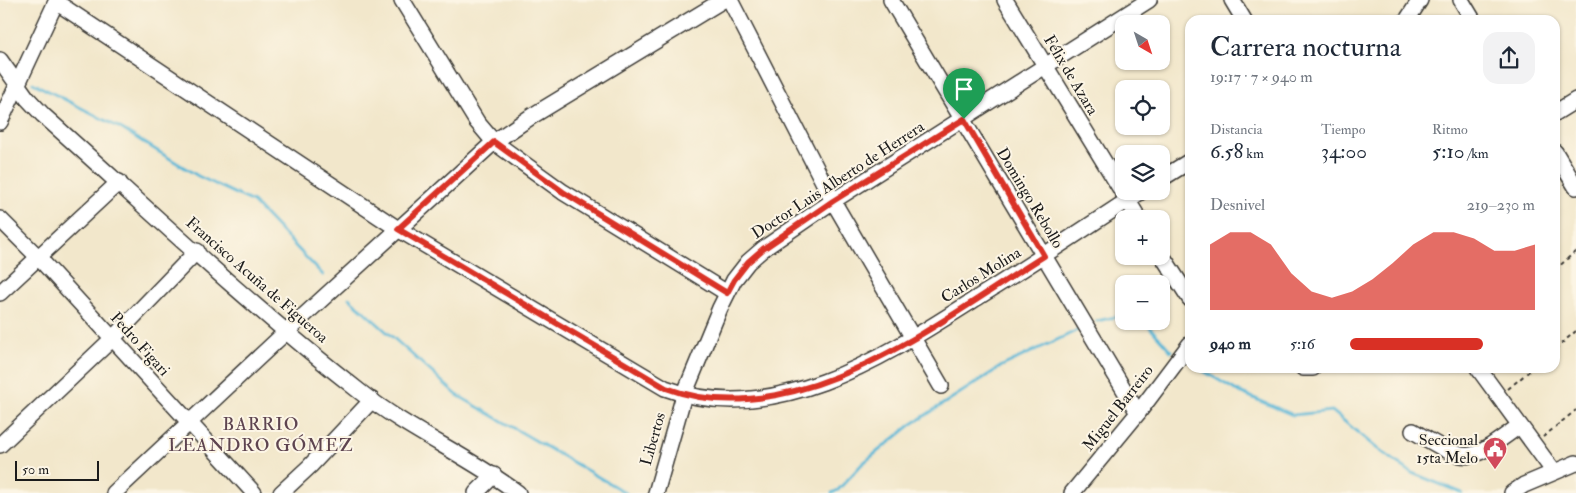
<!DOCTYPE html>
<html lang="es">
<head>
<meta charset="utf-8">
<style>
	:root { --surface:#fff; --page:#f2f2f3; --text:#1f2937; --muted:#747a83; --accent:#d93025 }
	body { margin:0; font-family:"IM FELL Double Pica",serif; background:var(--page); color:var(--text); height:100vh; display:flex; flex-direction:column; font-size:19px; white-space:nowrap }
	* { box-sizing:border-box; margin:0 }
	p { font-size:16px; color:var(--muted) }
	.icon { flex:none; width:28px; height:28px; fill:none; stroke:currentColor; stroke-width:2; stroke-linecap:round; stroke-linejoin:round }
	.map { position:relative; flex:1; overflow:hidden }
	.drawer { position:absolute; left:1185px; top:15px; width:375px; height:358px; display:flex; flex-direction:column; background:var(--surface); border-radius:15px; box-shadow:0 1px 4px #0004 }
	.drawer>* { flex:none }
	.needle { width:32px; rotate:141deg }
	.tools { position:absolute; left:1115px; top:15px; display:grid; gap:10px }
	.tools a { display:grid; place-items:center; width:55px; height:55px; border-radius:10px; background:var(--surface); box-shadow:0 1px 4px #0004; font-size:25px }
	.scale { position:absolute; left:15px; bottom:12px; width:84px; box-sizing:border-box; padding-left:5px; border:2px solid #1c1c1c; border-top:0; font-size:14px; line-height:18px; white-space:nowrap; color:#1c1c1c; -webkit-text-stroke:4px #fcf5e5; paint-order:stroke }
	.pin { position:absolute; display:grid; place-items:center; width:42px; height:42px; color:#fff; margin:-51px -21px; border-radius:50% 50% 50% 0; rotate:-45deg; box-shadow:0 0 5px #0007 }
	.pin .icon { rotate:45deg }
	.round { display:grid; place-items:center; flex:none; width:52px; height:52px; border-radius:15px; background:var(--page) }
	.overview { display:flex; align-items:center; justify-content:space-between; height:85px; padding:0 25px }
	h1 { font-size:28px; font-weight:600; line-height:38px }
	.stats { display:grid; grid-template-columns:repeat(3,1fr); gap:8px; height:85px; padding:5px 25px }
	.stats div { display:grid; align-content:center }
	.stats b { font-size:21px; font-weight:600 }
	.stats small { font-size:14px; font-weight:400 }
	.stats p { font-size:14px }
	.chart { height:140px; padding:10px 25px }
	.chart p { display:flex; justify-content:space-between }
	.chart svg { width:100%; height:90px; margin-top:5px; fill:var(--accent); opacity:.7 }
	ul { padding:0 25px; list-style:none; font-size:16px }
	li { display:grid; grid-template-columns:80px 60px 1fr; align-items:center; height:38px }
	li i { height:12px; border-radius:6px; background:var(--accent) }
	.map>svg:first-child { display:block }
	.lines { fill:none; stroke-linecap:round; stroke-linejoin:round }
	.stream { stroke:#58b6d6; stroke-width:3 }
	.minor-casing { stroke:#3c3a36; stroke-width:18 }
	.path { stroke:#3c3a36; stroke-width:2; stroke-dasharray:4 4; stroke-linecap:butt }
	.minor { stroke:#fff; stroke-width:15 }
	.route-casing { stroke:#fff; stroke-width:10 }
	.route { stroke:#d93025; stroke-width:6 }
	.labels { text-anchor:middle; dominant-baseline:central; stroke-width:4; stroke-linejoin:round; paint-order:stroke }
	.street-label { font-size:16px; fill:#1c1c1c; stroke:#fcf5e5 }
	.poi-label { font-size:16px; fill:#1c1c1c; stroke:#fcf5e5; text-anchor:end }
	.neighbourhood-label { font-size:18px; letter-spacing:1px; fill:#5e4450; stroke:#fcf5e5 }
</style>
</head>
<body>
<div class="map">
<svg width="1576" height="493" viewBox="0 0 1576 493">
	<rect width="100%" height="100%" fill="#fcf5e5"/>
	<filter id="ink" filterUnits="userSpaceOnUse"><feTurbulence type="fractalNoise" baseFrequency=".02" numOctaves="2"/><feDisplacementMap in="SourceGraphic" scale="10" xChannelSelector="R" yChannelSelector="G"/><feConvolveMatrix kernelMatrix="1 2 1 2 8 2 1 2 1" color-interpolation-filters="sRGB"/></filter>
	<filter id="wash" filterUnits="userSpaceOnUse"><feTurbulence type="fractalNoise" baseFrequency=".0096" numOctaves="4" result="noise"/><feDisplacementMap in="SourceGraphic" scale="20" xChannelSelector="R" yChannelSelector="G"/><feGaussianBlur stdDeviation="1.12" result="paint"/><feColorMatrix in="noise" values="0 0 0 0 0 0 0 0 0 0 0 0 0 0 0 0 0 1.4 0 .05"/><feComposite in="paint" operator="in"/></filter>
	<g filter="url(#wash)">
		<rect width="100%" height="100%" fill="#f2e7cb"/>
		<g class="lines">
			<g class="stream">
				<path d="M33 83 122 129 198 176 253 202 323 275"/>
				<path d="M349 298 457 395 626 493"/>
				<path d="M1097 321 1124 315"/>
				<path d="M1144 321 1171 351"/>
				<path d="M1200 369 1237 391 1293 415 1332 411 1375 447 1412 473 1462 493"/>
				<path d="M832 493 838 490 862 464 912 424 1002 366 1078 330"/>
			</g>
		</g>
	</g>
	<g filter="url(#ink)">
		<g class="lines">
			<defs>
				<g id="minor">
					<path d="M402 0 477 122 494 142 563 192 727 293"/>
					<path d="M730 0 833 201 941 386"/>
					<path d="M891 0 1138 413"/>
					<path d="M1005 0 1139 219"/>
					<path d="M1232 0 1244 20"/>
					<path d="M1461 0 1473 20"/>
					<path d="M1407 20 1420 0"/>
					<path d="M0 60 27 98 43 115C147 208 249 305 359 391 408 430 467 455 518 493"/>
					<path d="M1555 113 1576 100"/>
					<path d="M0 122 56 2 398 229 665 388C777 430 890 353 980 296 1035 262 1088 226 1142 191"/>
					<path d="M1555 152 1576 187"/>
					<path d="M1161 179 1190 161"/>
					<path d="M0 219 38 257 254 493"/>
					<path d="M1161 254 1190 299"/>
					<path d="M0 293 119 182"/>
					<path d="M1303 368H1313"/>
					<path d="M1478 368 1554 472"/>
					<path d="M1413 431C1470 464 1465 465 1519 426"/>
					<path d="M0 445 112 339 197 251"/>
					<path d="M114 493 287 331 494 142 532 116 723 0"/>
					<path d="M281 493 310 466 372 400"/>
					<path d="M476 493 494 475"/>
					<path d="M656 493 684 395 720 308 734 280 748 262 763 249 833 201 1149 0"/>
					<path d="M1072 493 1138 413 1190 344"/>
					<path d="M1512 493 1524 485 1576 463"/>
				</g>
			</defs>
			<use href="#minor" class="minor-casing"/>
			<g class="path">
				<path d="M1555 189 1560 185"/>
				<path d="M1555 270 1576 251"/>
				<path d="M1555 349 1576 331"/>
				<path d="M1508 389 1533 368"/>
				<path d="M1543 437 1576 410"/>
			</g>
			<use href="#minor" class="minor"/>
		</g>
	</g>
	<g class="lines" filter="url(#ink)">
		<defs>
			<path id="route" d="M964 119 1044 256C940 321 795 437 666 388L398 229 494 142 563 192 727 293 734 280 748 262 763 249 833 201Z"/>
		</defs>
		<use href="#route" class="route-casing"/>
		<use href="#route" class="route"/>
	</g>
	<defs>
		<symbol id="civic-pin" viewBox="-11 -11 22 30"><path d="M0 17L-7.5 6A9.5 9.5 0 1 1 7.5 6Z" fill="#d1495b" stroke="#fcf5e5"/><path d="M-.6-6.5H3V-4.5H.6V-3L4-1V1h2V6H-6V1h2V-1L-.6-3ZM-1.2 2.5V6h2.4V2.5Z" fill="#fff"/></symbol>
	</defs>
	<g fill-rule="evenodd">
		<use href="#civic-pin" x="1481" y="435" width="28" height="38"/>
	</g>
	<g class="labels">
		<g class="street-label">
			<text transform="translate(1071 75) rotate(59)">Félix de Azara</text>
			<text transform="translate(838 180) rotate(-33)">Doctor Luis Alberto de Herrera</text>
			<text transform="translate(1030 198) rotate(59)">Domingo Rebollo</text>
			<text transform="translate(981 275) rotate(-32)">Carlos Molina</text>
			<text transform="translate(257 280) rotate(41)">Francisco Acuña de Figueroa</text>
			<text transform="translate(140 344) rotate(48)">Pedro Figari</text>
			<text transform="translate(1118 408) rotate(-52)">Miguel Barreiro</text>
			<text transform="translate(653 439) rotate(-74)">Libertos</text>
		</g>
		<g class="poi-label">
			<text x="1478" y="440">Seccional<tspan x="1478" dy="18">15ta Melo</tspan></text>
		</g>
		<g class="neighbourhood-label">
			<text x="261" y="424">BARRIO<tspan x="261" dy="21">LEANDRO GÓMEZ</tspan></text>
		</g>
	</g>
</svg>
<div class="tools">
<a><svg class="needle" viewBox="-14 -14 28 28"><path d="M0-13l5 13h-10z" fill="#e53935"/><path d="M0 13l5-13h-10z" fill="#747a83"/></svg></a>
<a><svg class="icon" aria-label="locate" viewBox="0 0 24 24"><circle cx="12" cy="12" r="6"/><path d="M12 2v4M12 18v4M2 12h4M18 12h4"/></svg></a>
<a><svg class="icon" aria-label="layers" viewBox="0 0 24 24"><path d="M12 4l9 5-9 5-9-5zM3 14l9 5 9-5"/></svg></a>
<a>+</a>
<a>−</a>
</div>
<div class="scale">50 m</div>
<div class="pin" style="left:964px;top:119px;background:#1e9e55"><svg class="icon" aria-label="arrive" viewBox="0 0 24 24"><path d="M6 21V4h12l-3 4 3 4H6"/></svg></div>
<section class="drawer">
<div class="overview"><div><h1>Carrera nocturna</h1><p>19:17 · 7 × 940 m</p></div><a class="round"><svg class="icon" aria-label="share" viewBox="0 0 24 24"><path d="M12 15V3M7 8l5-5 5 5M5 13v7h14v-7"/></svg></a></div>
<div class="stats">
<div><p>Distancia</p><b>6.58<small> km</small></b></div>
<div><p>Tiempo</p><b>34:00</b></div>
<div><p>Ritmo</p><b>5:10<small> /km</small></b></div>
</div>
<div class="chart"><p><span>Desnivel</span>219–230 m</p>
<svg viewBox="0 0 160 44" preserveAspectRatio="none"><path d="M0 44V12L10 6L20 6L30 12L40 26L50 35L60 38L70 35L80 29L90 21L100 12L110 6L120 6L130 9L140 15L150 15L160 12V44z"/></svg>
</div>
<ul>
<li><b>940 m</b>5:16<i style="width:72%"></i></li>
</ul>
</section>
</div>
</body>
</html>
